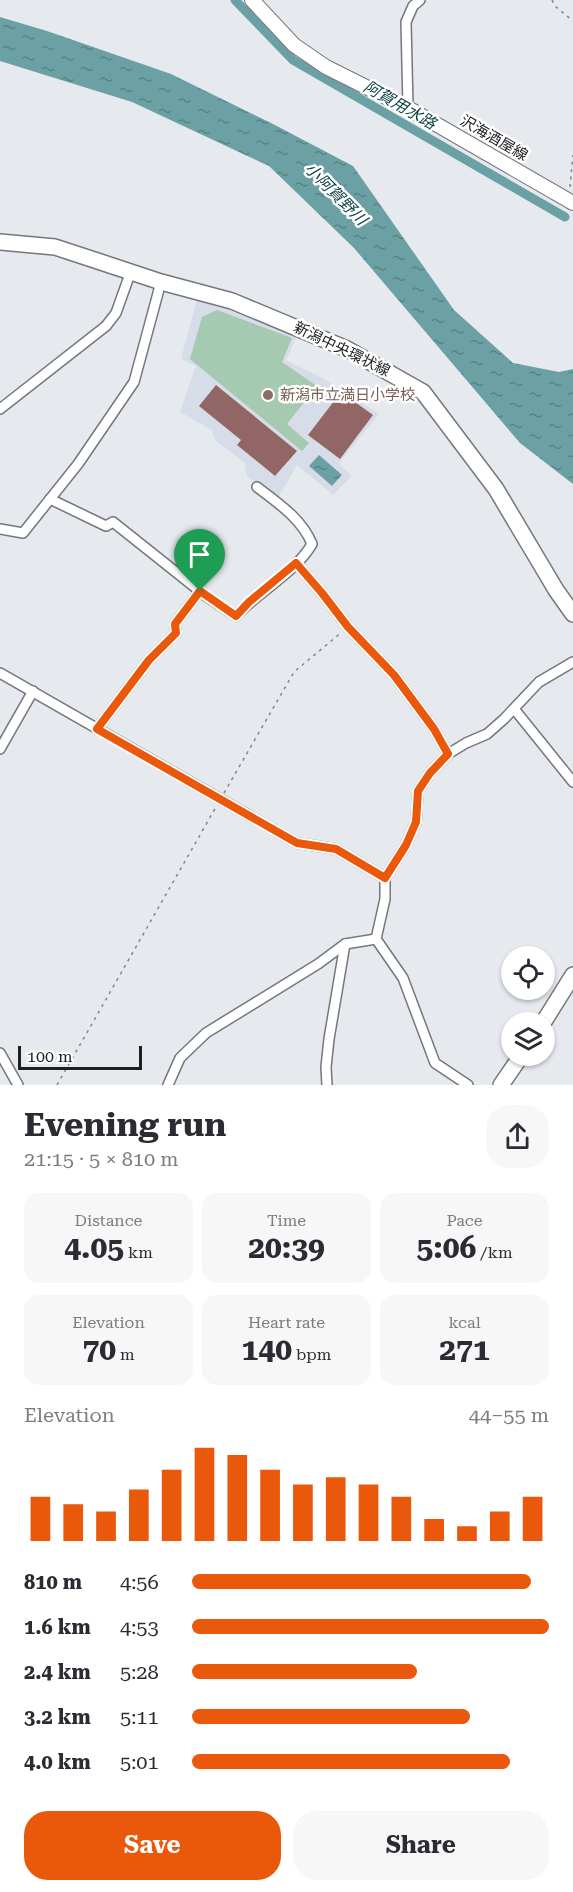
<!DOCTYPE html>
<html lang="en">
<head>
<meta charset="utf-8">
<style>
	:root { --surface:#fff; --page:#f7f7f7; --text:#2b2b33; --muted:#7c7c81; --accent:#ea580c }
	body { margin:0; font-family:"Roboto Serif","Noto Sans JP",serif; background:var(--page); color:var(--text); height:100vh; display:flex; flex-direction:column; font-size:22px; white-space:nowrap }
	* { box-sizing:border-box; margin:0 }
	p { font-size:20px; color:var(--muted) }
	.icon { flex:none; width:33px; height:33px; fill:none; stroke:currentColor; stroke-width:2; stroke-linecap:round; stroke-linejoin:round }
	.map { position:relative; height:1085px; overflow:hidden }
	.panel { display:flex; flex-direction:column; background:var(--surface); flex:1 }
	.panel>* { flex:none }
	.tools { position:absolute; left:501px; top:946px; display:grid; gap:12px }
	.tools a { display:grid; place-items:center; width:54px; height:54px; border-radius:50%; background:var(--surface); box-shadow:0 2px 4px #0004; font-size:30px }
	.scale { position:absolute; left:18px; bottom:15px; width:124px; box-sizing:border-box; padding-left:6px; border:3px solid #1d1e20; border-top:0; font-size:16px; line-height:21px; white-space:nowrap; color:#1d1e20; -webkit-text-stroke:4px #fff; paint-order:stroke }
	.pin { position:absolute; display:grid; place-items:center; width:51px; height:51px; color:#fff; margin:-62px -26px; border-radius:50% 50% 50% 0; rotate:-45deg; box-shadow:0 0 6px #0007 }
	.pin .icon { rotate:45deg }
	.round { display:grid; place-items:center; flex:none; width:63px; height:63px; border-radius:24px; background:var(--page) }
	.summary { display:flex; align-items:center; justify-content:space-between; height:102px; padding:0 24px }
	h1 { font-size:33px; font-weight:700; line-height:45px }
	.metrics { display:grid; grid-template-columns:repeat(3,1fr); gap:9px; height:102px; padding:6px 24px }
	.metrics div { display:grid; align-content:center; border-radius:15px; background:var(--page); text-align:center }
	.metrics b { font-size:30px; font-weight:700 }
	.metrics small { font-size:16px; font-weight:400 }
	.metrics p { font-size:16px }
	.chart { height:168px; padding:12px 24px }
	.chart p { display:flex; justify-content:space-between }
	.chart svg { width:100%; height:108px; margin-top:6px; stroke:var(--accent); stroke-width:6 }
	.primary-button { display:flex; gap:12px; margin-top:auto; padding:12px 24px }
	.primary-button a { flex:1; height:69px; border-radius:24px; background:var(--accent); color:#fff; font-size:24px; font-weight:700; line-height:69px; text-align:center }
	.primary-button a+a { background:var(--page); color:var(--text) }
	ul { padding:0 24px; list-style:none; font-size:20px }
	li { display:grid; grid-template-columns:96px 72px 1fr; align-items:center; height:45px }
	li i { height:15px; border-radius:8px; background:var(--accent) }
	.map>svg:first-child { display:block }
	.built { fill:#d6dde8 }
	.pitch { fill:#a5c9b1 }
	.water { fill:url(#water-ripples) }
	.lines { fill:none; stroke-linecap:round; stroke-linejoin:round }
	.canal { stroke:#6ba1a4; stroke-width:9 }
	.building { fill:#926665 }
	.street-casing { stroke:#74777b; stroke-width:12 }
	.secondary-casing { stroke:#74777b; stroke-width:16 }
	.primary-casing { stroke:#74777b; stroke-width:18 }
	.path { stroke:#848689; stroke-width:1.5; stroke-dasharray:3 4.5; stroke-linecap:butt }
	.street { stroke:#fff; stroke-width:9 }
	.secondary { stroke:#fff; stroke-width:14 }
	.primary { stroke:#fff; stroke-width:15 }
	.route-casing { stroke:#fff; stroke-width:12 }
	.route { stroke:#ea580c; stroke-width:8 }
	.education-dot { fill:#8d6e63; stroke:#fff; stroke-width:2 }
	.labels { text-anchor:middle; dominant-baseline:central; stroke-width:5; stroke-linejoin:round; paint-order:stroke }
	.street-label { font-size:15px; fill:#1d1e20; stroke:#fff }
	.education-label { font-size:15px; fill:#785e54; stroke:#fff; text-anchor:start }
	.water-label { font-size:16px; font-style:italic; fill:#0b3f42; stroke:#fff }
</style>
</head>
<body>
<div class="map">
<svg width="573" height="1085" viewBox="0 0 573 1085">
	<defs>
		<pattern id="water-ripples" width="26" height="14" patternUnits="userSpaceOnUse" patternTransform="scale(1.5)"><rect width="26" height="14" fill="#6ba1a4"/><path d="M2 4q2-2 4 0t4 0M15 11q2-2 4 0t4 0" fill="none" stroke="#578385"/></pattern>
	</defs>
	<rect width="100%" height="100%" fill="#e6e9ed"/>
	<path class="built" d="M198 296 299 332 286 360 324 379 379 414 339 463 352 476 333 495 297 465 278 498 247 476 245 463 215 440 212 430 180 412 196 366 181 359Z"/>
	<path class="pitch" d="M217 310 292 338 282 362 317 386 287 424 309 443 302 451 190 359 202 317Z"/>
	<g class="water">
		<path d="M0 17 47 31 171 74 271 123 353 166 454 310 513 363 559 372 573 369V484L520 443 354 248 269 166 132 102 0 61Z"/>
		<path d="M319 455 342 475 332 486 309 466Z"/>
	</g>
	<g class="lines">
		<path class="canal" d="M235 0 293 60 565 217"/>
	</g>
	<g class="building">
		<path d="M216 385 297 451 275 476 237 445 241 440 199 406Z"/>
		<path d="M341 392 373 415 340 459 308 435Z"/>
	</g>
	<g class="lines">
		<defs>
			<g id="street">
				<path d="M408 108 406 22 413 6 420 0"/>
				<path d="M0 409 106 326 116 313 131 271"/>
				<path d="M50 499 106 526 113 522 206 596 236 616C259 591 296 572 312 544 302 519 278 503 257 487"/>
				<path d="M0 529 23 533 78 464 134 382 161 282"/>
				<path d="M296 563 322 593 348 627 394 675 434 729 448 754"/>
				<path d="M0 673 297 843 336 849 385 878"/>
				<path d="M515 710 573 782"/>
				<path d="M97 729 149 660 176 633 175 624 200 591"/>
				<path d="M0 749 33 691"/>
				<path d="M0 1053 18 1085"/>
				<path d="M168 1085 180 1058 206 1033 318 964 345 944 376 939"/>
				<path d="M327 1085 326 1067 329 1039 345 944"/>
				<path d="M468 1085 435 1063 403 978 376 939 385 899V878L406 845 416 822 418 791 430 773 448 754 466 743 487 734 504 719 539 682 573 662"/>
			</g>
			<path id="secondary" d="M252 0 294 45 326 67 408 108 573 203"/>
			<g id="primary">
				<path d="M0 242 55 247 161 282 232 301 347 349 423 392 496 489 556 590 573 614"/>
				<path d="M543 1023 573 975"/>
				<path d="M501 1085 521 1056"/>
			</g>
		</defs>
		<use href="#street" class="street-casing"/>
		<use href="#secondary" class="secondary-casing"/>
		<use href="#primary" class="primary-casing"/>
		<g class="path">
			<path d="M552 0 555 6 573 21"/>
			<path d="M570 187 573 155"/>
			<path d="M224 793 294 672 342 632"/>
			<path d="M57 1085 216 807"/>
		</g>
		<use href="#street" class="street"/>
		<use href="#secondary" class="secondary"/>
		<use href="#primary" class="primary"/>
	</g>
	<g class="lines">
		<defs>
			<path id="route" d="M296 563 322 593 348 627 394 675 434 729 448 754 430 773 418 791 416 822 406 845 385 878 336 849 297 843 97 729 149 660 176 633 175 624 200 591 236 616 249 602Z"/>
		</defs>
		<use href="#route" class="route-casing"/>
		<use href="#route" class="route"/>
	</g>
	<circle class="education-dot" cx="268" cy="395" r="6"/>
	<g class="labels">
		<g class="street-label">
			<text transform="translate(494 138) rotate(30)">沢海酒屋線</text>
			<text transform="translate(342 349) rotate(26)">新潟中央環状線</text>
		</g>
		<g class="education-label">
			<text x="280" y="395">新潟市立満日小学校</text>
		</g>
		<g class="water-label">
			<text transform="translate(400 105) rotate(30)">阿賀用水路</text>
			<text transform="translate(336 194) rotate(45)">小阿賀野川</text>
		</g>
	</g>
</svg>
<div class="tools">
<a><svg class="icon" aria-label="locate" viewBox="0 0 24 24"><circle cx="12" cy="12" r="6"/><path d="M12 2v4M12 18v4M2 12h4M18 12h4"/></svg></a>
<a><svg class="icon" aria-label="layers" viewBox="0 0 24 24"><path d="M12 4l9 5-9 5-9-5zM3 14l9 5 9-5"/></svg></a>
</div>
<div class="scale">100 m</div>
<div class="pin" style="left:200px;top:591px;background:#1e9e55"><svg class="icon" aria-label="arrive" viewBox="0 0 24 24"><path d="M6 21V4h12l-3 4 3 4H6"/></svg></div>
</div>
<section class="panel">
<div class="summary"><div><h1>Evening run</h1><p>21:15 · 5 × 810 m</p></div><a class="round"><svg class="icon" aria-label="share" viewBox="0 0 24 24"><path d="M12 15V3M7 8l5-5 5 5M5 13v7h14v-7"/></svg></a></div>
<div class="metrics">
<div><p>Distance</p><b>4.05<small> km</small></b></div>
<div><p>Time</p><b>20:39</b></div>
<div><p>Pace</p><b>5:06<small> /km</small></b></div>
</div>
<div class="metrics">
<div><p>Elevation</p><b>70<small> m</small></b></div>
<div><p>Heart rate</p><b>140<small> bpm</small></b></div>
<div><p>kcal</p><b>271</b></div>
</div>
<div class="chart"><p><span>Elevation</span>44–55 m</p>
<svg viewBox="0 0 160 44" preserveAspectRatio="none"><path d="M5 44V26M15 44V29M25 44V32M35 44V23M45 44V15M55 44V6M65 44V9M75 44V15M85 44V21M95 44V18M105 44V21M115 44V26M125 44V35M135 44V38M145 44V32M155 44V26"/></svg>
</div>
<ul>
<li><b>810 m</b>4:56<i style="width:95%"></i></li>
<li><b>1.6 km</b>4:53<i style="width:100%"></i></li>
<li><b>2.4 km</b>5:28<i style="width:63%"></i></li>
<li><b>3.2 km</b>5:11<i style="width:78%"></i></li>
<li><b>4.0 km</b>5:01<i style="width:89%"></i></li>
</ul>
<div class="primary-button"><a>Save</a><a>Share</a></div>
</section>
</body>
</html>
